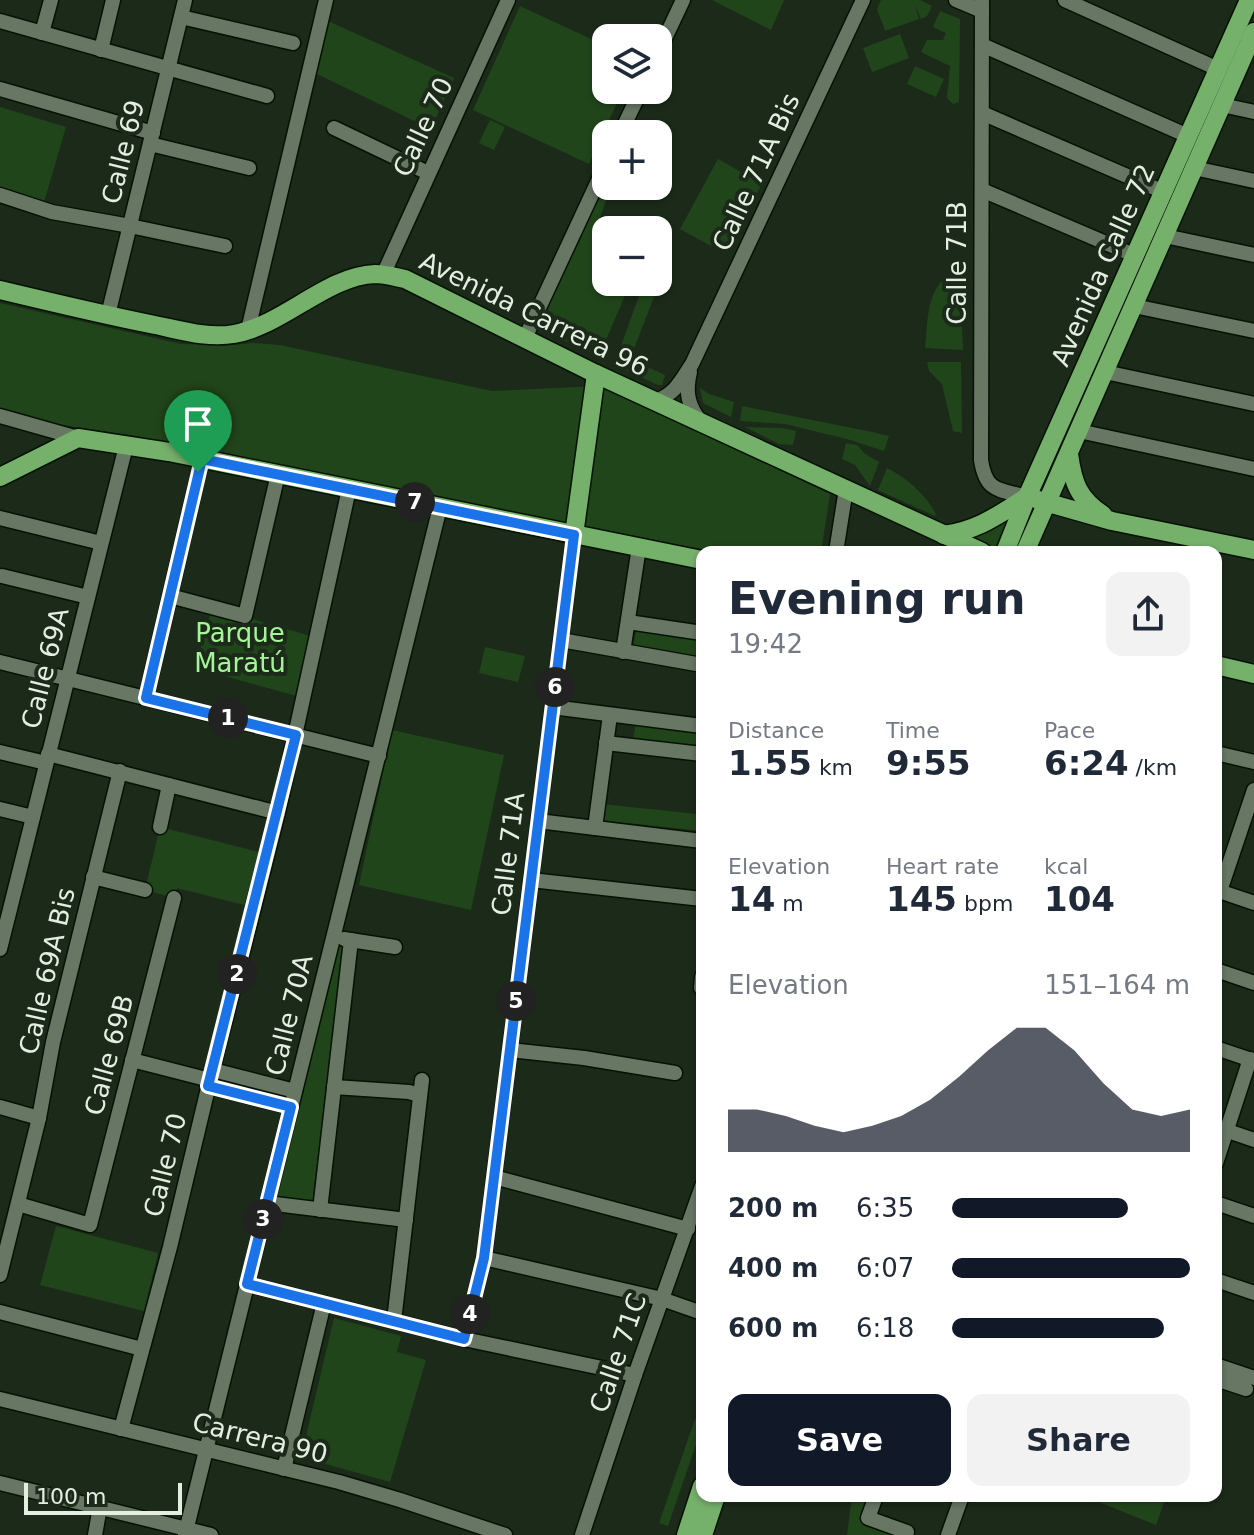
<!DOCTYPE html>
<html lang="en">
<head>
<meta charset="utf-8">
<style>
	:root { --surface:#fff; --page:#f2f2f3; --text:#1f2937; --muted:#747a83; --accent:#111827 }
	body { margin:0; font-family:"DejaVu Sans",sans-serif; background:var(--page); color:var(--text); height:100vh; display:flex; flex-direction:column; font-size:30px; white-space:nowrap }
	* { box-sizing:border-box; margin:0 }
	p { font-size:26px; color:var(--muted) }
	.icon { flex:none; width:44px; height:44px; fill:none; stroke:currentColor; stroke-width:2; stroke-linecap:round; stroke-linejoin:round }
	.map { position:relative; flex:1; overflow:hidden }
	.details { position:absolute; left:696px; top:546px; width:526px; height:956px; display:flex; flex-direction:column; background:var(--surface); border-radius:16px; box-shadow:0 2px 6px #0004 }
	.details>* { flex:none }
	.fabs { position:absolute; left:592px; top:24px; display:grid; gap:16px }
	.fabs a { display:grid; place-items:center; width:80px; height:80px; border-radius:16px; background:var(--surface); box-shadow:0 2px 6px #0004; font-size:40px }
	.scale { position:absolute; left:24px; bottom:20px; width:158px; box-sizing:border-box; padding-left:8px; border:4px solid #e4eee2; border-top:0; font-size:22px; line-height:28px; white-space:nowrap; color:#e4eee2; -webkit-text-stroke:6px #1b2a19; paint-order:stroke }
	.pin { position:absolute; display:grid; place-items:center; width:68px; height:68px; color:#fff; margin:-82px -34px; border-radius:50% 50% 50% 0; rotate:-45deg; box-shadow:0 0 8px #0007 }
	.pin .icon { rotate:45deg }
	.km { position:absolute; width:40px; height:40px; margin:-20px; border-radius:50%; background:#222; color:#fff; font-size:22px; line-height:40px; text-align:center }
	.round { display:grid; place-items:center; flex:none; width:84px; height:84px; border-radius:16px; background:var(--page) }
	.head { display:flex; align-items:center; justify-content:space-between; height:136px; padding:0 32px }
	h1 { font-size:44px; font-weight:600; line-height:60px }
	.stats { display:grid; grid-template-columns:repeat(3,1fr); gap:12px; height:136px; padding:8px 32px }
	.stats div { display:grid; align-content:center }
	.stats b { font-size:34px; font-weight:600 }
	.stats small { font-size:22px; font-weight:400 }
	.stats p { font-size:22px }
	.chart { height:224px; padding:16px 32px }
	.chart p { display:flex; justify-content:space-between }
	.chart svg { width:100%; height:144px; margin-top:8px; fill:var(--accent); opacity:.7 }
	.cta { display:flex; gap:16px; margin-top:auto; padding:16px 32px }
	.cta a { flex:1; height:92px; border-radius:16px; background:var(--accent); color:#fff; font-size:32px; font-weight:600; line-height:92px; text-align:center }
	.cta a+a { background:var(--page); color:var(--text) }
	ul { padding:0 32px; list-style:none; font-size:26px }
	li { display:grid; grid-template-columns:128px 96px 1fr; align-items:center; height:60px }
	li i { height:20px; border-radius:10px; background:var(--accent) }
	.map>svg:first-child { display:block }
	.green { fill:#21451b }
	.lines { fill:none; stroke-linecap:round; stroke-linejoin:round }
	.minor-casing { stroke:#061204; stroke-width:17 }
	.major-casing { stroke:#061204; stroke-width:21 }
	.minor { stroke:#677764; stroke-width:14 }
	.major { stroke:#76b16c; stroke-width:18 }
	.route-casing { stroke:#fff; stroke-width:16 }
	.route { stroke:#1a73e8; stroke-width:10 }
	.labels { text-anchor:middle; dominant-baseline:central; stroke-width:8; stroke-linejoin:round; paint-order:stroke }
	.street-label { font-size:26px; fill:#e4eee2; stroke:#1b2a19 }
	.park-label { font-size:26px; fill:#a4f597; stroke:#1b2a19 }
</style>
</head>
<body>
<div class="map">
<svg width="1254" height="1535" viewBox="0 0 1254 1535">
	<rect width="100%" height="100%" fill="#1b2a19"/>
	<g class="green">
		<path d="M712 0H784L771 30Z"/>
		<path d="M881 0H920L932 6 927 16 921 19 915 5 919 19 885 31 877 9Z"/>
		<path d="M520 6 606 46V90H623L589 164 473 110Z"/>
		<path d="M940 11 960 19 959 102 953 104 947 98 950 66 921 52 927 40H943L946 33 933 27Z"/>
		<path d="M328 21 454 78 431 129 315 73Z"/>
		<path d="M900 34 909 58 872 72 863 48Z"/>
		<path d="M915 66 944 79 936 97 907 84Z"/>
		<path d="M0 107 66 127 44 202 0 189Z"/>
		<path d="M490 120 505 127 494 150 479 143Z"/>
		<path d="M718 159 762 184 724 253 680 229Z"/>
		<path d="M606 173V186H611L599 220 600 237 606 242V282H629L630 284 599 356 532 326Z"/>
		<path d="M671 253 630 359 665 375 662 385H658L614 365 644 282H658V266Z"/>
		<path d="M966 266V297L961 308 963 350 925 348C929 312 925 281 966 266Z"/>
		<path d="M0 303 181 344 233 345 253 343 280 345 492 391 599 386 830 494 821 552H715L136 436 49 423 0 408Z"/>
		<path d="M927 362H961L962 433 953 431 942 384 929 371Z"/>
		<path d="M700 388 709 394 734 402 731 417 703 403Z"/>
		<path d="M742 406 872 432 889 436 884 451 847 439 785 424 740 421Z"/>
		<path d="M745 427 782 428 796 431 793 445 779 444Z"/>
		<path d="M846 443 857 445 865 454 879 462 870 486 855 465 842 459Z"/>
		<path d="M887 468C907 478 925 494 936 514L935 516 878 490Z"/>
		<path d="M1017 507 998 552 968 536Z"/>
		<path d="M212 607 317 638 304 698 195 668Z"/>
		<path d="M637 627 702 638V659L633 648Z"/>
		<path d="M485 647 525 656 518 682 479 673Z"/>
		<path d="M636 722 702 731V749L633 740Z"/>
		<path d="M392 730 504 755 471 910 359 885Z"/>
		<path d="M602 804 697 814 702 825V831L600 820Z"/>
		<path d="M160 827 259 852 244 905 177 888 174 898 145 890Z"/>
		<path d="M337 945 344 946 312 1204 272 1200Z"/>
		<path d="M56 1226 158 1253 144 1311 40 1285Z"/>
		<path d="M334 1318 401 1336 397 1352 426 1360 390 1482 301 1457Z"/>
		<path d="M695 1419 702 1422V1427L668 1526 659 1523Z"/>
		<path d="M852 1496H872L864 1520 900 1535H847Z"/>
		<path d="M1084 1496H1166L1156 1525Z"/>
	</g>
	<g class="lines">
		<defs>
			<g id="minor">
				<path d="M956 0 982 11"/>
				<path d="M982 0 981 460C986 493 999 489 1027 497"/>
				<path d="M1065 0 1218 69"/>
				<path d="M181 17 293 43"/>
				<path d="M0 21 267 96"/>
				<path d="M42 33 51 0"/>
				<path d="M982 45 1179 132"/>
				<path d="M101 50 113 0"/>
				<path d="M658 53 683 0"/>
				<path d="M0 89 153 133"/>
				<path d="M1222 105 1254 112"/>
				<path d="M982 113 1164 192"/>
				<path d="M334 128 428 173"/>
				<path d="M620 134 641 90"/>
				<path d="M150 144 249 168"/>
				<path d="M1194 168 1254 181"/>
				<path d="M982 190 1136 256"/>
				<path d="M0 195 52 212 130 226 225 246"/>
				<path d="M1165 236 1254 255"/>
				<path d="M383 275 508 0"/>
				<path d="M1134 306 1254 331"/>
				<path d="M108 315 185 0"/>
				<path d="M248 330 326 0"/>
				<path d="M525 338 606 164"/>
				<path d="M690 372C685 392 688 406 701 422"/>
				<path d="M1105 372 1254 404"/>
				<path d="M655 401C676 394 681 380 692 364L863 0"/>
				<path d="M0 416 78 438"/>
				<path d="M1079 431 1254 469"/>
				<path d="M0 518 101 543"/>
				<path d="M836 552 846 489"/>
				<path d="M2 576 88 597"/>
				<path d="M170 596 245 616 278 474"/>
				<path d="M628 622 702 633"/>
				<path d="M561 640 702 665"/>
				<path d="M623 652 639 547"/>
				<path d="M0 662 379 756"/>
				<path d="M146 698 202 459"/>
				<path d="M552 707 702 726"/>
				<path d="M606 743 702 754"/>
				<path d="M0 752 46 763"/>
				<path d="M1216 753 1254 762"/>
				<path d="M48 754 278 813"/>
				<path d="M0 809 33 817"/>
				<path d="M538 821 702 841"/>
				<path d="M160 827 169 785"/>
				<path d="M595 828 610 715"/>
				<path d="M93 877 145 890"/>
				<path d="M531 880 702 899"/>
				<path d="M1216 890 1254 903"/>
				<path d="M1220 891 1254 790"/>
				<path d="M344 939 395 947"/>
				<path d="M0 949 126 446"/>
				<path d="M1216 970 1254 983"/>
				<path d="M701 988 702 977"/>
				<path d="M1216 1048 1254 1061"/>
				<path d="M510 1050 584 1058 675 1073"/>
				<path d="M132 1060 210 1080"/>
				<path d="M213 1070 295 1091"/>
				<path d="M208 1086 291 1107"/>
				<path d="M334 1087 409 1092 419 1095"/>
				<path d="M0 1107 39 1118"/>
				<path d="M1216 1127 1254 1140"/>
				<path d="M1216 1163 1250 1059"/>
				<path d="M494 1177 688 1229"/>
				<path d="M267 1203 406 1220"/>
				<path d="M1216 1203 1254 1216"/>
				<path d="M18 1204 90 1225 174 898"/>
				<path d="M320 1210 351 940"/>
				<path d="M484 1258 662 1299 702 1313"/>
				<path d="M0 1275 39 1118 53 1042 120 771"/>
				<path d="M1216 1280 1254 1293"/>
				<path d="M247 1284 464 1339 635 1375"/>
				<path d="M0 1312 142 1349"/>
				<path d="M394 1321 422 1080"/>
				<path d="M464 1339 484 1258 574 535"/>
				<path d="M1216 1365 1254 1378"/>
				<path d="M1216 1379 1246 1389"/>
				<path d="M0 1399 339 1482 400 1500 505 1535"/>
				<path d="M121 1429 170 1247 210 1080 278 813 349 489"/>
				<path d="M284 1469 324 1303"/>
				<path d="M0 1483 211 1535"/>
				<path d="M876 1496 868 1518 907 1532 906 1535"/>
				<path d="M95 1535 100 1507"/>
				<path d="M185 1535 440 507"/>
				<path d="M582 1535 635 1375 702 1186"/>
				<path d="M948 1535 962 1496"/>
			</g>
			<g id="major">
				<path d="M0 290C50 302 100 314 150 324 177 329 206 339 234 334 284 325 326 276 375 274 385 274 395 277 405 279L596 374 982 552"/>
				<path d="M1069 454C1073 483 1078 498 1103 515"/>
				<path d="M0 477 78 438 169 452 702 560"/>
				<path d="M1038 500 1112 521 1254 550"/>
				<path d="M574 535 596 374"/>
				<path d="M944 535C979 530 998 515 1027 497"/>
				<path d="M1005 552 1027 497 1249 0"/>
				<path d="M1025 552 1254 32"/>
				<path d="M1216 665 1254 674"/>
				<path d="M686 1535 702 1486"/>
				<path d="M703 1535 716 1496"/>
			</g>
		</defs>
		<use href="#minor" class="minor-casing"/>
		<use href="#major" class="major-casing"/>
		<use href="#minor" class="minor"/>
		<use href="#major" class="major"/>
	</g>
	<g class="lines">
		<defs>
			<path id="route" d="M202 459 574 535 484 1258 464 1339 247 1284 291 1107 208 1086 296 735 146 698Z"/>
		</defs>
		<use href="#route" class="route-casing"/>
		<use href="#route" class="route"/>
	</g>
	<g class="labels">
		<g class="street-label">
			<text transform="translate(423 127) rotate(-65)">Calle 70</text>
			<text transform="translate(123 152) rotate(-76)">Calle 69</text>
			<text transform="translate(756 172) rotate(-65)">Calle 71A Bis</text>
			<text transform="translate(957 263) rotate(-90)">Calle 71B</text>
			<text transform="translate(1103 265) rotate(-66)">Avenida Calle 72</text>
			<text transform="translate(534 314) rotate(26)">Avenida Carrera 96</text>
			<text transform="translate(45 668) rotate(-76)">Calle 69A</text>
			<text transform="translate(508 854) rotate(-83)">Calle 71A</text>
			<text transform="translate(47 971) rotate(-77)">Calle 69A Bis</text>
			<text transform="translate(289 1015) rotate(-76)">Calle 70A</text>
			<text transform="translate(109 1055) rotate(-75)">Calle 69B</text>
			<text transform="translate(165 1165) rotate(-76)">Calle 70</text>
			<text transform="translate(618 1353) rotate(-71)">Calle 71C</text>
			<text transform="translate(260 1438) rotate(14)">Carrera 90</text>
		</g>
		<g class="park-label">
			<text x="240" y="633">Parque<tspan x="240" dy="30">Maratú</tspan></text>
		</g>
	</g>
</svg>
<div class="fabs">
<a><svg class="icon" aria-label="layers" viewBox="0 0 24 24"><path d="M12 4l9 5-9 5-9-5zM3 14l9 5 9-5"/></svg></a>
<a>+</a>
<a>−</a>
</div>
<div class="scale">100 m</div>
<div class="pin" style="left:198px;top:472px;background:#1e9e55"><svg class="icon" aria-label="arrive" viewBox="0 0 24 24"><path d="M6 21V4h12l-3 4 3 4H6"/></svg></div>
<b class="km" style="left:228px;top:718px">1</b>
<b class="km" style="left:237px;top:974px">2</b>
<b class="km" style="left:263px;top:1219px">3</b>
<b class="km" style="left:470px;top:1314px">4</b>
<b class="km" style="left:516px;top:1001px">5</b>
<b class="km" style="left:555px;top:687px">6</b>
<b class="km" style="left:415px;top:502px">7</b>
<section class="details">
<div class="head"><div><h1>Evening run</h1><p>19:42</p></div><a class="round"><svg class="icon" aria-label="share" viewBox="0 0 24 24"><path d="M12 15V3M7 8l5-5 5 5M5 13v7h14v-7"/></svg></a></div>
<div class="stats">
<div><p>Distance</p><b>1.55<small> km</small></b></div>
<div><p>Time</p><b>9:55</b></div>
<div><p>Pace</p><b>6:24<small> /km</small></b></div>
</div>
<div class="stats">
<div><p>Elevation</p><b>14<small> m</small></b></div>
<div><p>Heart rate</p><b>145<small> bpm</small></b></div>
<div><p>kcal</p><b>104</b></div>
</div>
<div class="chart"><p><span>Elevation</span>151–164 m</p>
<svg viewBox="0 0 160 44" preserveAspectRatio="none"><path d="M0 44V31L10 31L20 33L30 36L40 38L50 36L60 33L70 28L80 21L90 13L100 6L110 6L120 13L130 23L140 31L150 33L160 31V44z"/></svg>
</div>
<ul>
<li><b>200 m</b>6:35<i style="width:74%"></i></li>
<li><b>400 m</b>6:07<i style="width:100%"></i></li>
<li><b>600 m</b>6:18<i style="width:89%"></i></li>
</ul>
<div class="cta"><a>Save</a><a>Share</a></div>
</section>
</div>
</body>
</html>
